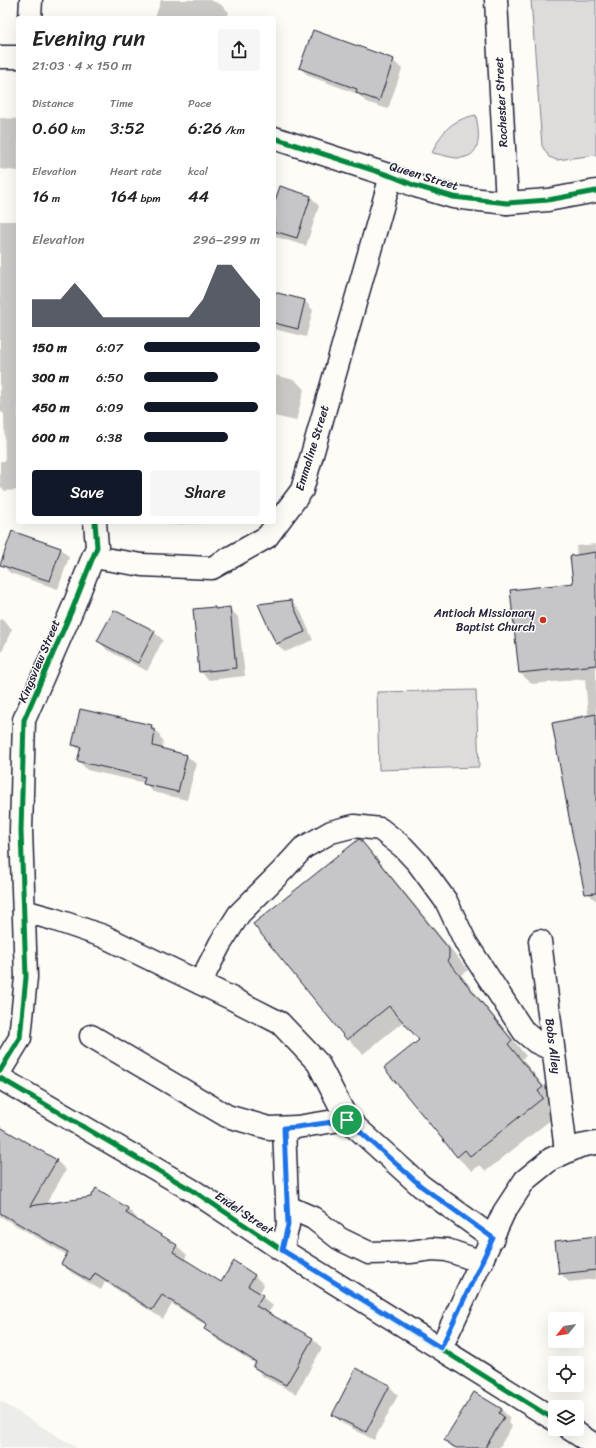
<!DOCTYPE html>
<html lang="en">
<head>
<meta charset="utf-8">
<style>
	:root { --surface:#fff; --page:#f6f6f6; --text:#222; --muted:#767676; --accent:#111827 }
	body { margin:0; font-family:Sriracha,sans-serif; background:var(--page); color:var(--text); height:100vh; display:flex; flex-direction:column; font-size:15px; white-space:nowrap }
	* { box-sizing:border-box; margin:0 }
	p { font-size:13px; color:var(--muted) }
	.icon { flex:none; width:22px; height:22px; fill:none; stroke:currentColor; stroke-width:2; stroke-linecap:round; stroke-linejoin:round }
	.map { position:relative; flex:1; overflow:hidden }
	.side { position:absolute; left:16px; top:16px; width:260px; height:508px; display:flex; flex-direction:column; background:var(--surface); border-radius:4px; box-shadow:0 4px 16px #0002 }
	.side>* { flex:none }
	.needle { width:26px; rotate:240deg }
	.fabs { position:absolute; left:548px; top:1312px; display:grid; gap:8px }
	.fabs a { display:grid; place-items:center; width:36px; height:36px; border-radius:4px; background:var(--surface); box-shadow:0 4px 16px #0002; font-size:20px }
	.pin { position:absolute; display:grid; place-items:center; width:34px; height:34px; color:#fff; margin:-17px; border:2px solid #fff; border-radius:50%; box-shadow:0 1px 4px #0007 }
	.round { display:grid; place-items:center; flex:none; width:42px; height:42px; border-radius:4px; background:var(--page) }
	.head { display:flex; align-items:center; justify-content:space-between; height:68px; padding:0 16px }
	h1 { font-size:22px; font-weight:600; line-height:30px }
	.figures { display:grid; grid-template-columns:repeat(3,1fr); gap:6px; height:68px; padding:4px 16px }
	.figures div { display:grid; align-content:center }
	.figures b { font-size:17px; font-weight:600 }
	.figures small { font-size:11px; font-weight:400 }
	.figures p { font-size:11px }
	.chart { height:112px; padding:8px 16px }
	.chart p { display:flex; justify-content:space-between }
	.chart svg { width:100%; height:72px; margin-top:4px; fill:var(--accent); opacity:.7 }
	.action { display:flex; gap:8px; margin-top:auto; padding:8px 16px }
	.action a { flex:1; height:46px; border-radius:4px; background:var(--accent); color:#fff; font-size:16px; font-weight:600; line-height:46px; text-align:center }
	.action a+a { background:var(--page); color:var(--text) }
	ul { padding:0 16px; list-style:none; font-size:13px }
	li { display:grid; grid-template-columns:64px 48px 1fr; align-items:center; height:30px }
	li i { height:10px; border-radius:5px; background:var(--accent) }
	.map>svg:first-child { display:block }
	.built { fill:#ecece9 }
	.green { fill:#dddcdb; stroke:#807f8b }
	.shadow { fill:#0003 }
	.building { fill:#c6c6c8; stroke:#22223b }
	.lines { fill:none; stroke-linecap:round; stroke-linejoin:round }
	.minor-casing { stroke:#22223b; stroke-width:25 }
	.minor { stroke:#fdfcf7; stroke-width:22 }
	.cycleway-casing { stroke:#fdfcf7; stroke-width:8 }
	.cycleway { stroke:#00873e; stroke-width:5 }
	.route-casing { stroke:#fff; stroke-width:8 }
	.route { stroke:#1a73e8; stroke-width:5 }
	.poi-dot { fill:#c8321e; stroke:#fdfcf7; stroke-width:1.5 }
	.labels { text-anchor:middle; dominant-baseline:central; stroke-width:3; stroke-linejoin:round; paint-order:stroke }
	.street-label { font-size:12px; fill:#22223b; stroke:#fdfcf7 }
	.poi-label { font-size:12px; fill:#22223b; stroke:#fdfcf7; text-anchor:end }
</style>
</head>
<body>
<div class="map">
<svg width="596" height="1448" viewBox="0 0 596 1448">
	<rect width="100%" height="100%" fill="#fdfcf7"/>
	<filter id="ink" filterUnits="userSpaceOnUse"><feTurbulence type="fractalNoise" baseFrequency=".025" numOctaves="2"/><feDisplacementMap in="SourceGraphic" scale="8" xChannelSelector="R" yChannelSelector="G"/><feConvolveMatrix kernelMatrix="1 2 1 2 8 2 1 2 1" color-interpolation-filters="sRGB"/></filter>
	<g filter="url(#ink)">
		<path class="built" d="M0 1401 77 1448H0Z"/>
		<g class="green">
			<path d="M531 0H596V155L557 160 549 157 542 146Z"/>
			<path d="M476 115C479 133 484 159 456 158 448 157 440 154 432 153 442 131 451 120 476 115Z"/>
			<path d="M476 690 479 767 379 770 377 692Z"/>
		</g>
		<g class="shadow">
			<path d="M161 0H210L220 4 229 12 227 18H155Z"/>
			<path d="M393 60 402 69 388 109 366 102 358 94 309 76 300 68Z"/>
			<path d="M0 118 18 119V171L0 169Z"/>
			<path d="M311 197 319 206 306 246 276 237 274 235V207Z"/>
			<path d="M0 221H18V490L5 491 0 486V461H5L4 414 0 411Z"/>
			<path d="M274 293 305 301 313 310 306 337 274 329Z"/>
			<path d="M274 375 295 380 304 389 296 421 274 416Z"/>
			<path d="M167 522H205V523L170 525Z"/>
			<path d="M596 544V901L585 890 572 717 588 714 585 679 532 684 520 673 574 584 577 556 576 546Z"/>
			<path d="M60 548 69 557 58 589 10 573 2 564Z"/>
			<path d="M291 601 300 610 313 640 285 652 277 644 260 605Z"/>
			<path d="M229 608 238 617 245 676 209 680 200 671 194 610Z"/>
			<path d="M0 619 3 620 12 629 0 656Z"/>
			<path d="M154 632 163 640 147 671 107 650 99 641Z"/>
			<path d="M152 726 160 735V737L163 740 162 750 187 756 196 764 187 800 153 792 145 783 87 770 79 761 81 752 73 744Z"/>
			<path d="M360 840 375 856 468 970 461 975 526 1056 522 1059 557 1102 558 1114 486 1171 480 1165 472 1171 457 1157 420 1040 404 1021 363 1054 348 1039Z"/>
			<path d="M0 1128 56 1160 66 1170 46 1204 128 1209 137 1218 136 1220 177 1246 187 1255 184 1260 222 1283 254 1275 264 1285 259 1294 273 1306 268 1313 312 1338 322 1348 296 1394 264 1377 254 1367 256 1364 215 1338 205 1328 207 1326 172 1304 163 1319 105 1282 101 1290 72 1273 62 1264 67 1255 0 1216Z"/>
			<path d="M596 1237V1279L569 1282 560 1273Z"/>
			<path d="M389 1386 398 1395 374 1440 342 1423 333 1415Z"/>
			<path d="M501 1409 510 1418 508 1422 512 1426 499 1448H453L445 1440Z"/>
		</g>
		<g class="building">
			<path d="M313 30 394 59 379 101 356 93 357 89 299 68Z"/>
			<path d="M280 186 311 196 297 238 274 231V204Z"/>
			<path d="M274 292 305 300 298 329 274 323Z"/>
			<path d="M12 531 61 548 50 581 0 565Z"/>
			<path d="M596 552V665L519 673 510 590 573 583 570 556Z"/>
			<path d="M291 600 305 632 276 644 258 604Z"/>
			<path d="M215 607V609L230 607 236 668 199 672 193 609Z"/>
			<path d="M114 610 155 631 138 663 97 641Z"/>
			<path d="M80 709 152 725 151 729 155 730 153 746 187 755 178 792 143 784 145 777 77 761 81 747 72 745Z"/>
			<path d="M596 714V893L585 894 571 828 552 723Z"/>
			<path d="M359 839H360L449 949V958L447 960 512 1040 508 1044 543 1087 538 1091 543 1098 470 1156 465 1150 457 1157 384 1068 419 1040 389 1006 347 1040 253 924Z"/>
			<path d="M0 1127 57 1160 30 1206 91 1197 96 1188 128 1208 126 1213 177 1245 173 1252 221 1282 234 1261 255 1275 248 1286 263 1295 256 1306 313 1338 286 1385 253 1367 256 1362 204 1329 207 1324 162 1295 152 1310 95 1273 90 1281 61 1264 68 1252 0 1213Z"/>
			<path d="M596 1236V1270L559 1274 555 1241Z"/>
			<path d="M356 1368 390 1385 366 1432 332 1415Z"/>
			<path d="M474 1392 502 1409 499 1413 504 1417 485 1448H456L444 1440Z"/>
		</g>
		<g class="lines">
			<defs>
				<g id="minor">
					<path d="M496 0 507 203"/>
					<path d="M30 18 31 0"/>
					<path d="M0 57H18"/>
					<path d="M274 138 391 176 416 186 453 197 507 203 548 200 596 191"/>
					<path d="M93 557 142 565 212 568 267 537 302 490 391 176"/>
					<path d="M24 911 53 919 103 936 231 998 280 1023 318 1063 347 1119 421 1186 493 1238"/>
					<path d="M540 941 566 1151"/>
					<path d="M200 983 220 944 239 914 282 871 303 848 331 832 354 826 380 829 403 847 418 863 446 901 466 943 524 1032 536 1042 553 1050"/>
					<path d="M91 1036 227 1116 269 1128 297 1127 347 1119"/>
					<path d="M0 1071 20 1038 26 977 21 831 24 720 72 610 97 547 95 522"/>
					<path d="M0 1078 195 1192 282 1250 555 1420"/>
					<path d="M288 1207 313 1218 340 1239 369 1253 410 1252 432 1249 447 1250 482 1262"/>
					<path d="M282 1250 288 1225 284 1128"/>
					<path d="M441 1348 504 1212 525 1180 551 1159 580 1146 596 1143"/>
					<path d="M570 1429 596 1446"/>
				</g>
			</defs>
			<use href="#minor" class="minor-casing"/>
			<use href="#minor" class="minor"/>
			<defs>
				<g id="cycleway">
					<path d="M274 138 391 176 416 186 453 197 507 203 548 200 596 191"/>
					<path d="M0 1071 20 1038 26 977 21 831 24 720 72 610 97 547 95 522"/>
					<path d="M0 1078 195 1192 282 1250 555 1420"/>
				</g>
			</defs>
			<use href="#cycleway" class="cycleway-casing"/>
			<use href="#cycleway" class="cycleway"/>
		</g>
	</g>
	<g class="lines" filter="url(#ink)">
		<defs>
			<path id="route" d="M347 1120 421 1186 493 1238 441 1348 282 1250 288 1225 284 1128 297 1127Z"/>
		</defs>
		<use href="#route" class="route-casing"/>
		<use href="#route" class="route"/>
	</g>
	<circle class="poi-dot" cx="543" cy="620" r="4"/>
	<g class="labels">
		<g class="street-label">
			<text transform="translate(501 102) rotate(-93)">Rochester Street</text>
			<text transform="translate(424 176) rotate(17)">Queen Street</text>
			<text transform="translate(312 448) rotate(-73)">Emmaline Street</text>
			<text transform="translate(39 661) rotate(-67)">Kingsview Street</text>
			<text transform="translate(553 1046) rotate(83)">Bobs Alley</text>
			<text transform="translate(244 1213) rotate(34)">Endel Street</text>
		</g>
		<g class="poi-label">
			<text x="535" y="613">Antioch Missionary<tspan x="535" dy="14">Baptist Church</tspan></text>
		</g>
	</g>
</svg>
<div class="fabs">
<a><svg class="needle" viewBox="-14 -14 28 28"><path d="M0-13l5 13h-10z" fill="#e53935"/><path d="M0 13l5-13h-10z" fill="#767676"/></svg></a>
<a><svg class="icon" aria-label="locate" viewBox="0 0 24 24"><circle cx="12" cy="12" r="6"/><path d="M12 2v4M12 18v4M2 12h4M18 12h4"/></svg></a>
<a><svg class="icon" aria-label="layers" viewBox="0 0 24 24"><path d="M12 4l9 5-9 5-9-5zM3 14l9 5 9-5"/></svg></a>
</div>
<div class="pin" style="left:347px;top:1120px;background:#1e9e55"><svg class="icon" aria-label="arrive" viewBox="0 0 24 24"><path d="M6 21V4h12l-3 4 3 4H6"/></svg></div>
<section class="side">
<div class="head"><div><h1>Evening run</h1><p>21:03 · 4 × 150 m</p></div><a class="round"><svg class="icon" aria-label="share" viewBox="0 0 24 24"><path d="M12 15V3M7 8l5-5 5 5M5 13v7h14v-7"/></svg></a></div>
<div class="figures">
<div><p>Distance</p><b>0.60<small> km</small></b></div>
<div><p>Time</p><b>3:52</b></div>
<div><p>Pace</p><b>6:26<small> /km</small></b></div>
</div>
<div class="figures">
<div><p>Elevation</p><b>16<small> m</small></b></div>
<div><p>Heart rate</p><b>164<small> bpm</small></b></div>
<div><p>kcal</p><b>44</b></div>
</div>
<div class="chart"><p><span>Elevation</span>296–299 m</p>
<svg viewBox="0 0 160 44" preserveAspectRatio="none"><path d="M0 44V27L10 27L20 27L30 17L40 27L50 38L60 38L70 38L80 38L90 38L100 38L110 38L120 27L130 6L140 6L150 17L160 27V44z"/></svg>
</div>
<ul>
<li><b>150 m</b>6:07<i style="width:100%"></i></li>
<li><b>300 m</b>6:50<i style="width:64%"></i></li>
<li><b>450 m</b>6:09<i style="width:98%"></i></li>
<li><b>600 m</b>6:38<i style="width:72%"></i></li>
</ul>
<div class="action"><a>Save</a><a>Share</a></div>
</section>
</div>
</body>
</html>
